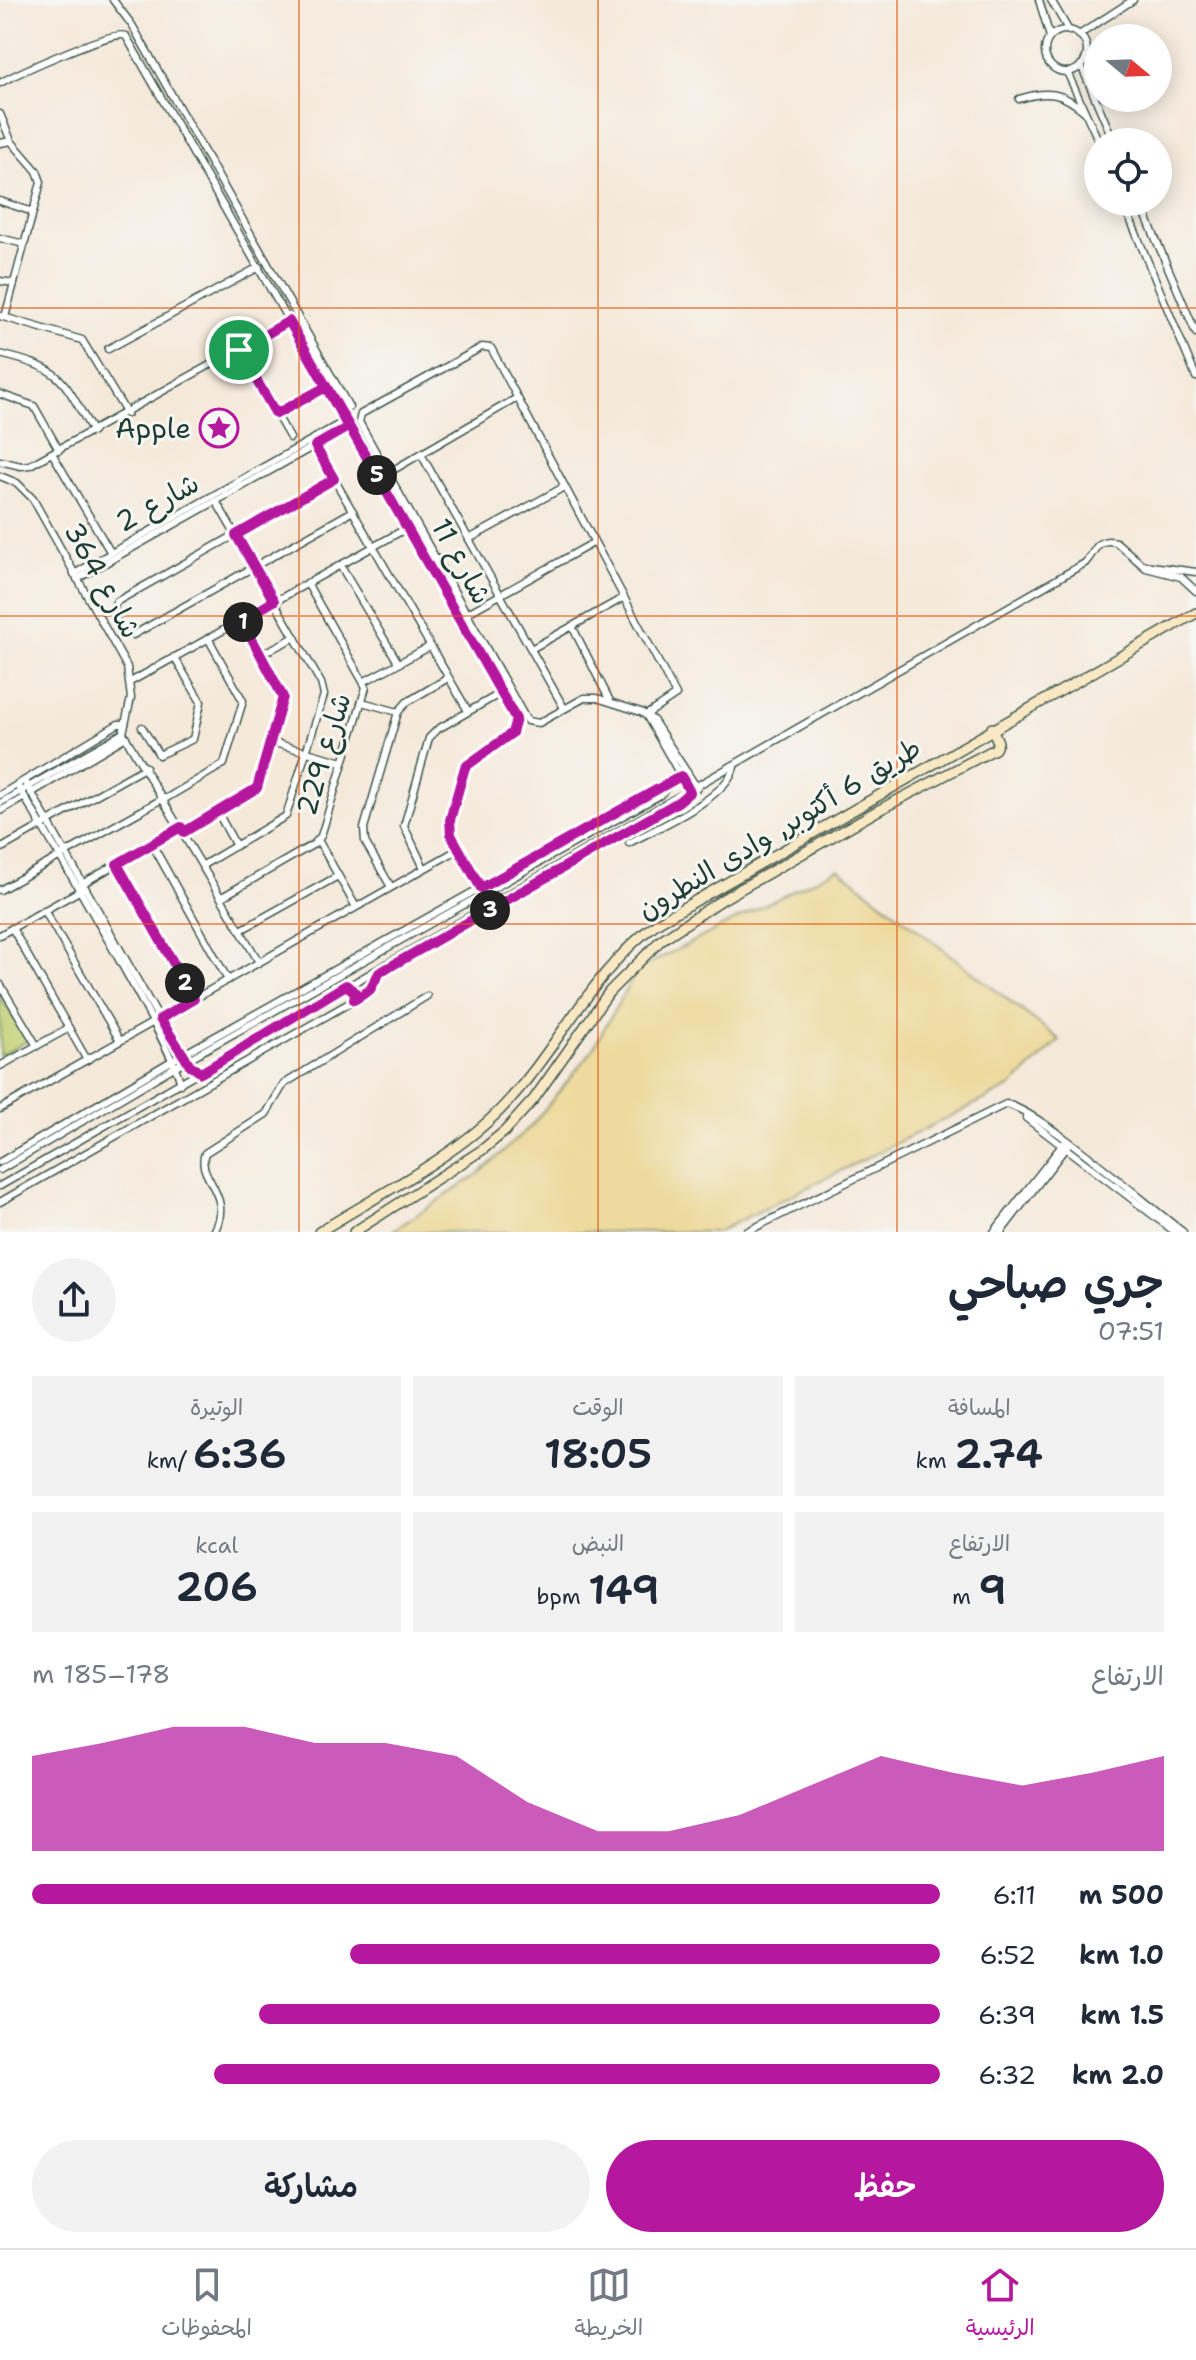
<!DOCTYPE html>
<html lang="ar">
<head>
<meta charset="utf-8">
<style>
	:root { --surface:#fff; --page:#f2f2f3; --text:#1f2937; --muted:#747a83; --line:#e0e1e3; --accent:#b5179e }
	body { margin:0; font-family:"Shantell Sans","Playpen Sans Arabic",sans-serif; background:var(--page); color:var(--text); direction:rtl; height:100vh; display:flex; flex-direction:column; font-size:30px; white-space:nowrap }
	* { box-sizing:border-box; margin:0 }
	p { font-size:26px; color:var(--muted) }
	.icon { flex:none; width:44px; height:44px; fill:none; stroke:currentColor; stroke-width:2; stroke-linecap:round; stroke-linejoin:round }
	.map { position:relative; height:1232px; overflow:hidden; direction:ltr }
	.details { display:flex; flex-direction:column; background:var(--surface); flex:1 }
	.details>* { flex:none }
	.needle { width:52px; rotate:109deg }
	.buttons { position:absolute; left:1084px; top:24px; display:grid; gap:16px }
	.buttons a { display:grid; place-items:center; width:88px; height:88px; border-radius:50%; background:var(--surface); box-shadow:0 4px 20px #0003; font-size:40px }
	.pin { position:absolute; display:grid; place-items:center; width:68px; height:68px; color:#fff; margin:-34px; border:4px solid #fff; border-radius:50%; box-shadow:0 2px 8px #0007 }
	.km { position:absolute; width:40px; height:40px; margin:-20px; border-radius:50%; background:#222; color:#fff; font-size:22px; line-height:40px; text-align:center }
	.round { display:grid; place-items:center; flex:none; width:84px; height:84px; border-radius:42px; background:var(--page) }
	.overview { display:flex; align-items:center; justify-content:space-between; height:136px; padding:0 32px }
	h1 { font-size:44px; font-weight:600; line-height:60px }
	.figures { display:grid; grid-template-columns:repeat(3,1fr); gap:12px; height:136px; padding:8px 32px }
	.figures div { display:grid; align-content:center; border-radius:0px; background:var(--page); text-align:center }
	.figures b { font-size:40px; font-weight:600 }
	.figures small { font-size:22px; font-weight:400 }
	.figures p { font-size:22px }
	.chart { height:224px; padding:16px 32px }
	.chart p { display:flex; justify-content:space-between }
	.chart svg { width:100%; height:144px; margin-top:8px; fill:var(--accent); opacity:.7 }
	.button { display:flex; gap:16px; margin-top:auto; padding:16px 32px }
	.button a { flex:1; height:92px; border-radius:48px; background:var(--accent); color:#fff; font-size:32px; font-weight:600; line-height:92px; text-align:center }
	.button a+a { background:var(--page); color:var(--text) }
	ul { padding:0 32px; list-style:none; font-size:26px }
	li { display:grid; grid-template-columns:128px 96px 1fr; align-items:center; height:60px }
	li i { height:20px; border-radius:10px; background:var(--accent) }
	.menu { display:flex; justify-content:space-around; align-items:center; height:112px; border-top:2px solid var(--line); background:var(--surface); font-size:22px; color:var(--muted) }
	.menu a { display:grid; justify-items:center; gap:4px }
	.menu .on { color:var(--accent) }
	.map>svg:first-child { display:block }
	.green { fill:#c1cf71; stroke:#708652; stroke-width:2 }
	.sand { fill:#eeda9e; stroke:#868c69; stroke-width:2 }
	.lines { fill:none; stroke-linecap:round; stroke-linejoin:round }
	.street-casing { stroke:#3f574d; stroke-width:9 }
	.secondary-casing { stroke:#3f574d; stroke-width:12 }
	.street { stroke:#fff; stroke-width:6 }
	.secondary { stroke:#f8e8c3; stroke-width:9 }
	.route-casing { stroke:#fff; stroke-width:16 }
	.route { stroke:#b5179e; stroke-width:10 }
	.grid { fill:none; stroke:#de580e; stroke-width:2; stroke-opacity:0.55 }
	.labels { text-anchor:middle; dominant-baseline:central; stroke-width:6; stroke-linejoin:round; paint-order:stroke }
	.poi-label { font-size:28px; fill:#1f3d34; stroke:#f6f6f2; text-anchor:end }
	.street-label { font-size:28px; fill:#1f3d34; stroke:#f6f6f2 }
</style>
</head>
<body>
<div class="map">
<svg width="1196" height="1232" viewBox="0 0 1196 1232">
	<rect width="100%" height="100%" fill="#f6f6f2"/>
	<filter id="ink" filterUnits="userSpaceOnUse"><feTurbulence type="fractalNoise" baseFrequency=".0125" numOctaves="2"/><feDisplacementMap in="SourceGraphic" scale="16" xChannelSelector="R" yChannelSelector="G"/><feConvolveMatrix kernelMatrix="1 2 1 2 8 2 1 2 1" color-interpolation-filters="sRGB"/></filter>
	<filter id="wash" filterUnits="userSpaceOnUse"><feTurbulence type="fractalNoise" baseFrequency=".006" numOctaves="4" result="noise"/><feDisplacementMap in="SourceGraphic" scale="32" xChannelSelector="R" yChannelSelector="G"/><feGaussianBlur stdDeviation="1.8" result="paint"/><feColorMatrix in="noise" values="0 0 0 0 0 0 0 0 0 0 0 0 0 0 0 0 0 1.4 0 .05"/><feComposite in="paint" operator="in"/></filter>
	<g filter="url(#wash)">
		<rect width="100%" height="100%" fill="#f5e9da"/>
		<path class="green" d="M0 996 28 1041 0 1056Z"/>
		<path class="sand" d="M838 868 1060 1040 1012 1086 717 1232H391L480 1173 532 1125 591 1052 637 970Z"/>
	</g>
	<g filter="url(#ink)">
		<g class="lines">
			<defs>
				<g id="street">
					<path d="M113 0 132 25 349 407"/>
					<path d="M1039 0 1050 37"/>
					<path d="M1051 0 1069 31"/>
					<circle cx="1066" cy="51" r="21"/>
					<path d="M1079 35 1133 0"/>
					<path d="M1081 65 1114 142"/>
					<path d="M1067 72 1099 142"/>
					<path d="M0 83C18 73 113 29 126 36L516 719 512 733 465 767 450 820 451 835 485 895"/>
					<path d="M1019 99C1047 90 1062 92 1084 111"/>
					<path d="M0 114 11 141"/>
					<path d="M0 143 11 141 37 171 41 182 5 317"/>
					<path d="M0 201 33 212"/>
					<path d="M1123 202 1196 377"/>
					<path d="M1140 202 1196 333"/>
					<path d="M0 238 24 244"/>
					<path d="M0 281 14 283"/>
					<path d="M0 316 82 340 127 414"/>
					<path d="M108 349 259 267"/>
					<path d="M239 350 290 438"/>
					<path d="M0 354C65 370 61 377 93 432"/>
					<path d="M0 394 34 406 59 450"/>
					<path d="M276 414 326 387"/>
					<path d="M315 446 468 711"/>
					<path d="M52 453 111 553"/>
					<path d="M421 454 564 708"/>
					<path d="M0 461 21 466 30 465 289 321"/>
					<path d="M388 473 517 398"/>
					<path d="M0 476 17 483 33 499 127 667 131 698 123 733"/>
					<path d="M334 479 116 602 113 613 124 633 133 635 353 511"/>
					<path d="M469 539 564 487"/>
					<path d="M340 565 399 664"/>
					<path d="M1144 565 1196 572"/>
					<path d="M74 574 345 421"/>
					<path d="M77 579 348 427"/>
					<path d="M466 614 593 543"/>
					<path d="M572 626 610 701"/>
					<path d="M531 649 623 598"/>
					<path d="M262 654 295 637"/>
					<path d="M132 681 407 528"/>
					<path d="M365 681 429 647"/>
					<path d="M362 702 398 712"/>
					<path d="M646 715 676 695 491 348 482 347 361 414 359 422 527 721 539 723 584 698H597L641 712 653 720 697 788"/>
					<path d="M646 715 690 792"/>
					<path d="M142 727 159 755 193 739 201 702 174 657"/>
					<path d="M123 733 259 962"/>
					<path d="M271 742 343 762"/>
					<path d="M25 781 170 1038 193 1069 201 1073"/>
					<path d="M17 785C39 819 183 1064 180 1084"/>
					<path d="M31 793 126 737"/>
					<path d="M0 795 118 724H125"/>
					<path d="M165 799 224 764 243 701 208 638"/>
					<path d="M0 803 123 733"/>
					<path d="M0 811 25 797"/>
					<path d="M218 813 236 846"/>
					<path d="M184 832 257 788 282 702 281 688 242 620"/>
					<path d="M318 840 356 907"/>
					<path d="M629 843C657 828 726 799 734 767"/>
					<path d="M152 844 228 980"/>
					<path d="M0 849 146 767"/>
					<path d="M117 864 194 999"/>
					<path d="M203 865 286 816 324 695 321 683 216 501"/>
					<path d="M424 868 404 826 429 738 438 729 501 693"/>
					<path d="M82 884 181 827"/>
					<path d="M391 887 365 842 364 828 398 712 407 702 448 678"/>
					<path d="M0 890 164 798"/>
					<path d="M222 897 314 844 321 836 366 687 307 583"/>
					<path d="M44 910 120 1041"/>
					<path d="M12 928 87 1060"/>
					<path d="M241 930 338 876"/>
					<path d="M0 935 81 890"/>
					<path d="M0 984 37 1046"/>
					<path d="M0 1066 69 1028"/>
					<path d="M0 1109 459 849"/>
					<path d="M1026 1118 1175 1232"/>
					<path d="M0 1162 173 1060 687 772"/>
					<path d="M0 1170 176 1066 660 795 671 782"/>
					<path d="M0 1186 1085 563C1096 552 1095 537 1116 542L1146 568 1181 577 1196 591"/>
					<path d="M0 1202 365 994 379 973 685 795"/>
					<path d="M214 1232C235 1194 195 1178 205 1153L266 1114 284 1084 427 996"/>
					<path d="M746 1232 1006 1104C1042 1112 1147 1205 1183 1232"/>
					<path d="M994 1232 1063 1144"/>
					<path d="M1001 1232 1067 1146"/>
				</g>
				<g id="secondary">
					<path d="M319 1232C378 1195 453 1158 501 1109 558 1050 590 973 657 923L1196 613"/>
					<path d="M354 1232 482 1150 505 1131 534 1099 609 992 661 940 723 899 877 811 995 749 998 742 992 728"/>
				</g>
			</defs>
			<use href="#street" class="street-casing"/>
			<use href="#secondary" class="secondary-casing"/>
			<use href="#street" class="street"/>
			<use href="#secondary" class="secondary"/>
		</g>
	</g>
	<g class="lines" filter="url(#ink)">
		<defs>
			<path id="route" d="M239 350 276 414 326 387 348 427 315 446 334 479 236 535 274 601 242 620 283 697 257 788 184 832 181 827 117 864 194 999 160 1019 190 1065 201 1073 346 985 355 992 354 1000 370 990 379 973 678 802 690 792 681 776 481 888 451 835 450 820 465 767 512 733 516 719 289 321 239 350"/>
		</defs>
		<use href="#route" class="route-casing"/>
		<use href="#route" class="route"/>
	</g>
	<path class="grid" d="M299 0V1232M598 0V1232M897 0V1232M0 308H1196M0 616H1196M0 924H1196"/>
	<defs>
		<symbol id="sight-ring" viewBox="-11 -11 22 22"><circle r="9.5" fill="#f6f6f2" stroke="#b5179e" stroke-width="1.5"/><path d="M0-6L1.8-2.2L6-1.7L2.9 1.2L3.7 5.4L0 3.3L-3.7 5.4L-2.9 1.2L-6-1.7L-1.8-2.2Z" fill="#b5179e"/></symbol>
	</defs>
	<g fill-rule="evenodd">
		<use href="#sight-ring" x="197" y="406" width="44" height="44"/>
	</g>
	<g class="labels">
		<g class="poi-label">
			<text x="191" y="428">Apple</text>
		</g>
		<g class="street-label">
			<text transform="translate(157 502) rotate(-29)">شارع 2</text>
			<text transform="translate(462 561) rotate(61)">شارع 11</text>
			<text transform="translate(103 580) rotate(61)">شارع 364</text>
			<text transform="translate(323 754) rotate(-73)">شارع 229</text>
			<text transform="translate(779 828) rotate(-31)">طريق 6 أكتوبر, وادى النطرون</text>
		</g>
	</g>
</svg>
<div class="buttons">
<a><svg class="needle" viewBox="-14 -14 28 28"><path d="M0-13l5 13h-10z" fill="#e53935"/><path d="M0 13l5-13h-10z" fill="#747a83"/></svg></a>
<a><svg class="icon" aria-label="locate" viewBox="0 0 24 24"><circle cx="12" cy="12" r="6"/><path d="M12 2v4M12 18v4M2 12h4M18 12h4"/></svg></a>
</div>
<div class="pin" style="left:239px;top:350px;background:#1e9e55"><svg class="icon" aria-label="arrive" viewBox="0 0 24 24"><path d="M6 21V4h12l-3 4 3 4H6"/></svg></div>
<b class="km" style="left:243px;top:622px">1</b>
<b class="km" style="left:185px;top:983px">2</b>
<b class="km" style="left:490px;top:910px">3</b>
<b class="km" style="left:377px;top:475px">5</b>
</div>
<section class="details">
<div class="overview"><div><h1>جري صباحي</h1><p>07:51</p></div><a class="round"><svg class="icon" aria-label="share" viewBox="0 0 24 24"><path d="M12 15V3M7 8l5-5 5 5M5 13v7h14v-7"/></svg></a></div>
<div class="figures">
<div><p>المسافة</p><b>2.74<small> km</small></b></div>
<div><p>الوقت</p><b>18:05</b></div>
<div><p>الوتيرة</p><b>6:36<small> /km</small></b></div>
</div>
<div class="figures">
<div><p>الارتفاع</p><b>9<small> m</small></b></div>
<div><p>النبض</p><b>149<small> bpm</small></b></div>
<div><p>kcal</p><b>206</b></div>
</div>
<div class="chart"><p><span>الارتفاع</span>178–185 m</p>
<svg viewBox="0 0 160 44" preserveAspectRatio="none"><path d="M0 44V15L10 11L20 6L30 6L40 11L50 11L60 15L70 29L80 38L90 38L100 33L110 24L120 15L130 20L140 24L150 20L160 15V44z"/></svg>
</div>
<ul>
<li><b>500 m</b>6:11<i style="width:100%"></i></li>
<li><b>1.0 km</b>6:52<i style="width:65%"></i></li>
<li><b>1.5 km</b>6:39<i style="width:75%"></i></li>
<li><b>2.0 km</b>6:32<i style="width:80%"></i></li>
</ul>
<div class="button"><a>حفظ</a><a>مشاركة</a></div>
</section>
<nav class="menu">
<a class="on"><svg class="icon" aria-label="home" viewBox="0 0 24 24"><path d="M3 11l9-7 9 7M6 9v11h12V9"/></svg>الرئيسية</a>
<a><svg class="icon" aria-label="map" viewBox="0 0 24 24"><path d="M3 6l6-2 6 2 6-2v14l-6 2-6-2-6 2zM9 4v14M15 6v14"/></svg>الخريطة</a>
<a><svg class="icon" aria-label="saved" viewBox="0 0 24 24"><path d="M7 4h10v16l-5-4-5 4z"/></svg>المحفوظات</a>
</nav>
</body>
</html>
